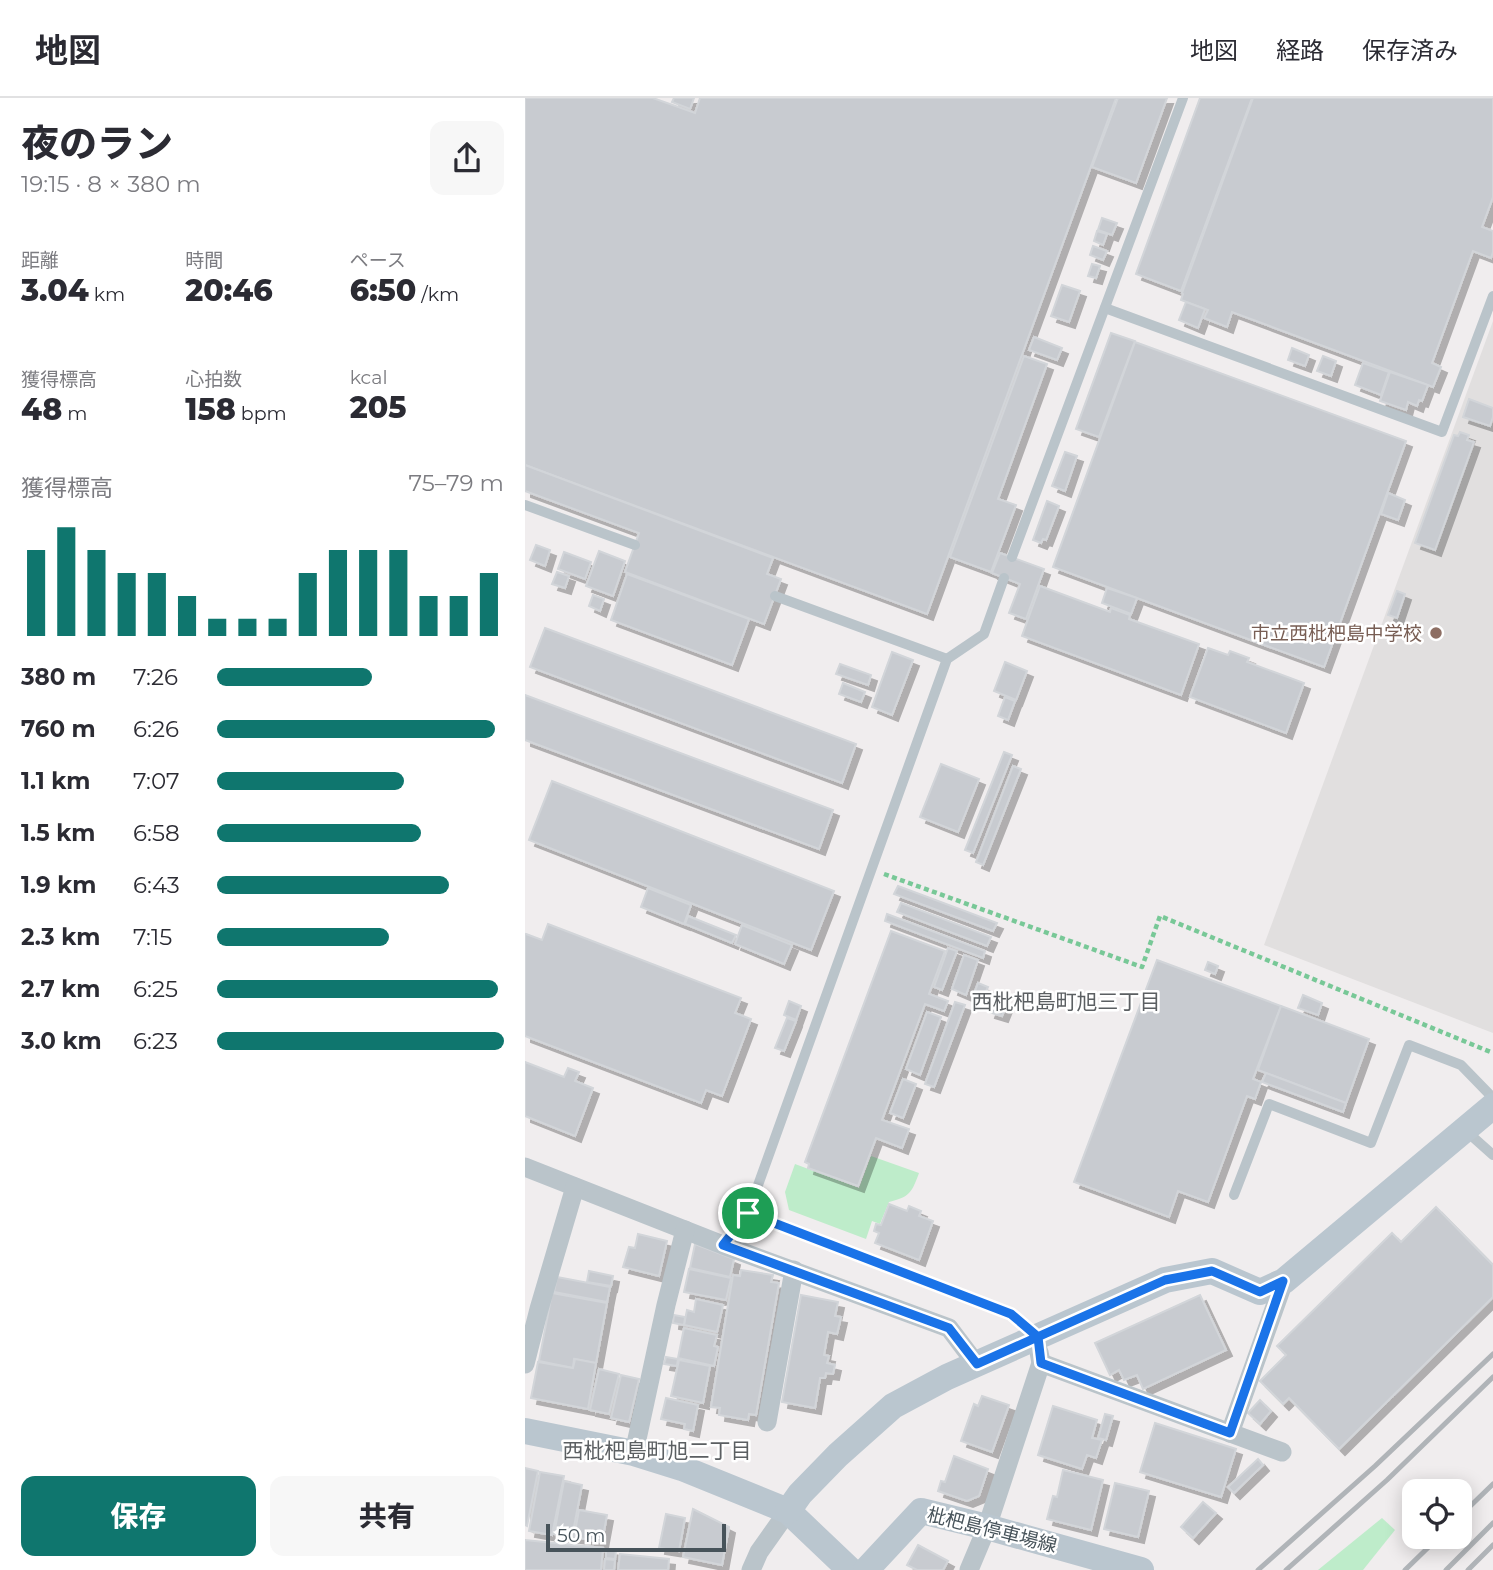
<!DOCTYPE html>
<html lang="ja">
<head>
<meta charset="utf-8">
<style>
	:root { --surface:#fff; --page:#f7f7f7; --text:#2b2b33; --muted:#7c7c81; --line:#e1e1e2; --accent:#0f766e }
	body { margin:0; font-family:Montserrat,"Noto Sans JP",sans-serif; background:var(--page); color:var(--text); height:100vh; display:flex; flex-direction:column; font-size:26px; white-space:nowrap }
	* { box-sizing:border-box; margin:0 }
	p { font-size:23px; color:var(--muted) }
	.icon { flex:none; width:38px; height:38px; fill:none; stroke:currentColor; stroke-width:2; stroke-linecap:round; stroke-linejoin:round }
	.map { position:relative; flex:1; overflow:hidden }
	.drawer { display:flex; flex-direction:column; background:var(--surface); width:525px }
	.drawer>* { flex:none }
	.controls { position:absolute; left:877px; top:1381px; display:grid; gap:14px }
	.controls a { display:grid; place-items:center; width:70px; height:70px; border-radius:14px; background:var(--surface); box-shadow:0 4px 18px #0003; font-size:35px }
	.scale { position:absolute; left:21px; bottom:18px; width:180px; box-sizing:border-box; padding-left:7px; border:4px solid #47535a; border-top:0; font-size:19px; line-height:24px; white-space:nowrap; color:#47535a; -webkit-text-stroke:5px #fff; paint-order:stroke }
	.pin { position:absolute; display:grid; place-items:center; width:60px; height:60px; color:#fff; margin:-30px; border:4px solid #fff; border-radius:50%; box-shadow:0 2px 7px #0007 }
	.round { display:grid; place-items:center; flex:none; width:74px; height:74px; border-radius:14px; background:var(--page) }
	.summary { display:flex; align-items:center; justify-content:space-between; height:119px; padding:0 21px }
	h1 { font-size:38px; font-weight:800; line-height:52px }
	.stats { display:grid; grid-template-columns:repeat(3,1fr); gap:10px; height:119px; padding:7px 21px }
	.stats div { display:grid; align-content:center }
	.stats b { font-size:30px; font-weight:800 }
	.stats small { font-size:19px; font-weight:400 }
	.stats p { font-size:19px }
	.chart { height:196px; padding:14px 21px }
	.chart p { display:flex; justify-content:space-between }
	.chart svg { width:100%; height:126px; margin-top:7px; stroke:var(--accent); stroke-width:6 }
	.primary-button { display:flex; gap:14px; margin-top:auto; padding:14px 21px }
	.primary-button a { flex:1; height:80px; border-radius:14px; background:var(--accent); color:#fff; font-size:28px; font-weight:800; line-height:80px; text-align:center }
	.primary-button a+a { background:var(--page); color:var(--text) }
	ul { padding:0 21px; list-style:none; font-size:23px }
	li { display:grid; grid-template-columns:112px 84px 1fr; align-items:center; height:52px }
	li i { height:18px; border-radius:9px; background:var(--accent) }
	header { display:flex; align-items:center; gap:42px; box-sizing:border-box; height:98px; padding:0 35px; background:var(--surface); border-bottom:2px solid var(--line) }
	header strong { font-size:33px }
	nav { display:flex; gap:38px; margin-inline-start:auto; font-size:24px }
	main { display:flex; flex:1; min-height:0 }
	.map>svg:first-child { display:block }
	.education { fill:#e1dfdf }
	.green { fill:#beecca }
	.building { fill:#c8cbd0; stroke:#d2d5d9; stroke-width:2; filter:url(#shadow) }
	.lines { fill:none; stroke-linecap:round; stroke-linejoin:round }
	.path { stroke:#78c897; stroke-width:4.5; stroke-dasharray:5 3.5; stroke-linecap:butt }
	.lane { stroke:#bac4ca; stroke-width:10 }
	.street { stroke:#bac4ca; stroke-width:19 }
	.secondary { stroke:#bac6cf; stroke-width:26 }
	.rail { stroke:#b0b4b8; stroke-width:5 }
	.route-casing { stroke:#fff; stroke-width:14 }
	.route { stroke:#1a73e8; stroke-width:9 }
	.education-dot { fill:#8d6e63; stroke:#fff; stroke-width:2.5 }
	.labels { text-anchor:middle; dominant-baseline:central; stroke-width:5; stroke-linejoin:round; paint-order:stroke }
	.education-label { font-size:19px; fill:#785e54; stroke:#fff; text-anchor:end }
	.street-label { font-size:19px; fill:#47535a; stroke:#fff }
	.neighbourhood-label { font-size:21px; fill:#5b5f62; stroke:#fff }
</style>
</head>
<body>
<header>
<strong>地図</strong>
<nav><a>地図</a><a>経路</a><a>保存済み</a></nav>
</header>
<main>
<section class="drawer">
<div class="summary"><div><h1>夜のラン</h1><p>19:15 · 8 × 380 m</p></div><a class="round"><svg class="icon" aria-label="share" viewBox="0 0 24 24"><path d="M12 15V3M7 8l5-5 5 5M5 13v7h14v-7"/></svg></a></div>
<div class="stats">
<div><p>距離</p><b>3.04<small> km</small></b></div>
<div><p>時間</p><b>20:46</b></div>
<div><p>ペース</p><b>6:50<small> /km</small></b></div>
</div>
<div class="stats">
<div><p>獲得標高</p><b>48<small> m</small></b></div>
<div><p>心拍数</p><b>158<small> bpm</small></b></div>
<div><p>kcal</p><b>205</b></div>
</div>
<div class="chart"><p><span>獲得標高</span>75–79 m</p>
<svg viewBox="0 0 160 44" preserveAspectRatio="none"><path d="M5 44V14M15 44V6M25 44V14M35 44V22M45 44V22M55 44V30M65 44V38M75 44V38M85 44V38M95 44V22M105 44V14M115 44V14M125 44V14M135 44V30M145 44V30M155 44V22"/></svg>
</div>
<ul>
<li><b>380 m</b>7:26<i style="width:54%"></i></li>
<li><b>760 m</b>6:26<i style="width:97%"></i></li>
<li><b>1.1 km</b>7:07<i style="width:65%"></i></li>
<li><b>1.5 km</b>6:58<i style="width:71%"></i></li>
<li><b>1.9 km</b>6:43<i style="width:81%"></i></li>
<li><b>2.3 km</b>7:15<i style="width:60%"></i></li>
<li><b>2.7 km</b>6:25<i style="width:98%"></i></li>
<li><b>3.0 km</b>6:23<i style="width:100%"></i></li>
</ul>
<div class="primary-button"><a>保存</a><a>共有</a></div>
</section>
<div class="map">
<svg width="968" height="1472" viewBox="0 0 968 1472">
	<defs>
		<filter id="shadow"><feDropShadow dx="6" dy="6" stdDeviation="0" flood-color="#0004"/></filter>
	</defs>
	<rect width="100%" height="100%" fill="#f0edee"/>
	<path class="education" d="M968 223V935L739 847Z"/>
	<g class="green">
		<path d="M346 1058 394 1075C387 1094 385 1099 364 1104L355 1126 347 1123 341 1141 264 1112 260 1094 270 1066 334 1090Z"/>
		<path d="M857 1420 870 1432 838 1472H793Z"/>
	</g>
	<g class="building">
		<path d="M0 0H128L170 15 175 0H591L402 516 0 367Z"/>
		<path d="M149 0H169L165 11 147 4Z"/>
		<path d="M593 0H642L611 85 567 69Z"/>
		<path d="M675 0H727L656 193 611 176Z"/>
		<path d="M728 0H968V99L957 129 968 133V154L966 160 948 153 907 265 916 269 908 289 707 214 702 229 679 220 683 212 656 202 658 196 657 195Z"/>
		<path d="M577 120 592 125 587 137 573 132Z"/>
		<path d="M572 133 582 136 578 147 569 143Z"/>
		<path d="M568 148 582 153 578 162 565 157Z"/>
		<path d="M567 166 575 168 571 180 563 178Z"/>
		<path d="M537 187 555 193 544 224 526 218Z"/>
		<path d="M661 204 680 211 673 230 654 222Z"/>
		<path d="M586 235 610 243 574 339 551 331Z"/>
		<path d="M509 239 537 250 532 262 504 252Z"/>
		<path d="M610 244 881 343 799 569 528 469Z"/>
		<path d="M767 250 784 257 780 268 763 262Z"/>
		<path d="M499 258 522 266 473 401 491 407 466 474 425 459Z"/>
		<path d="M798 258 811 263 806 278 792 273Z"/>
		<path d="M838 265 864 274 856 297 830 287Z"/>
		<path d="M865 274 903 287 897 303 894 302 892 308 883 304 881 312 855 303Z"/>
		<path d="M944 301 968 310V319L965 328 938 319Z"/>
		<path d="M935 334 944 337 942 342 949 344 910 452 890 445 929 337 933 338Z"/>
		<path d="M540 354 552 358 540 393 527 388Z"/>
		<path d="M0 367 248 460 242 476 256 481 239 526 100 474 114 435 0 393Z"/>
		<path d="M863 395 880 402 873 422 856 416Z"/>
		<path d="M522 403 534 408 521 442 518 441 516 445 508 442Z"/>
		<path d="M11 447 25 452 20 468 5 462Z"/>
		<path d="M74 453 100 463 88 498 61 488Z"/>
		<path d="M39 454 66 464 60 481 33 471Z"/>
		<path d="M475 455 519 471 501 521 484 515 495 486 467 475Z"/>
		<path d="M32 474 44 478 40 490 27 486Z"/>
		<path d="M102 476 224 521 207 567 86 522Z"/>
		<path d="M515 488 585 514 586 510 605 517 604 521 674 546 656 597 497 538Z"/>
		<path d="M582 490 612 500 606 516 577 505Z"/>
		<path d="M872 493 880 496 872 520 863 517Z"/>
		<path d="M68 497 79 501 75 513 64 508Z"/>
		<path d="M20 530 331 646 317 685 5 569Z"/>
		<path d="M683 550 703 557 705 553 724 560 722 564 779 585 761 635 665 599Z"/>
		<path d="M367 554 388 562 367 617 347 609Z"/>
		<path d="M480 564 502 573 491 602 469 593Z"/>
		<path d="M315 566 346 577 343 587 311 576Z"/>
		<path d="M318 585 340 594 336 604 314 596Z"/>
		<path d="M0 597 308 712 294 751 0 642Z"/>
		<path d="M480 599 490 603 483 622 473 618Z"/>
		<path d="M479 654 487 657 448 755 440 752Z"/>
		<path d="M416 666 454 681 433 734 395 719Z"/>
		<path d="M488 668 496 671 458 767 451 764Z"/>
		<path d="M27 683 309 793 286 852 4 742Z"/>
		<path d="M373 788 472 825 468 833 369 796Z"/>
		<path d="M123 790 166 807 159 826 116 809Z"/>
		<path d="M376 805 466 839 462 848 372 814Z"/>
		<path d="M362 816 460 853 458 860 360 823Z"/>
		<path d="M163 818 211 837 207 845 160 826Z"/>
		<path d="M23 826 216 900 210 915 226 921 197 998 181 992 176 1005 0 938V837L1 836 17 842Z"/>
		<path d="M217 827 267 847 259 866 210 846Z"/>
		<path d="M366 833 420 853 404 896 423 903 419 913 400 906 357 1022 384 1031 377 1050 351 1040 333 1088 283 1070 284 1066 280 1064Z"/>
		<path d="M423 850 432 853 417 892 409 889Z"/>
		<path d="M439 857 453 862 441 897 427 891Z"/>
		<path d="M632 862 756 908 728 981 736 984 730 1001 722 998 683 1104 653 1093 644 1119 549 1084Z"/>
		<path d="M683 864 693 868 690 876 680 872Z"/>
		<path d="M453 885 463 889 458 900 449 896Z"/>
		<path d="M778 897 797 905 793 917 773 910Z"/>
		<path d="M264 903 276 908 271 922 259 917Z"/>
		<path d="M468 903 481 908 477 918 464 914Z"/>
		<path d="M430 904 440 907 409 989 400 986Z"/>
		<path d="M756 908 844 941 821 1005 733 972Z"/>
		<path d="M402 914 416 919 395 977 381 971Z"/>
		<path d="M262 920 271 923 259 953 250 950Z"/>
		<path d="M0 964 39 979 43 970 54 974 50 983 68 990 50 1038 0 1018Z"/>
		<path d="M741 975 821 1005 818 1014 737 984Z"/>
		<path d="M378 981 391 986 378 1020 365 1015Z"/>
		<path d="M364 1106 382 1113 384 1108 396 1113 394 1118 408 1123 394 1162 350 1145 354 1135 349 1133 351 1126 356 1127Z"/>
		<path d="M911 1109 968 1167V1199L814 1351 764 1300 758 1306 735 1283 761 1257 752 1248 867 1135 876 1144Z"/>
		<path d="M113 1136 142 1143 134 1178 98 1169 104 1149 110 1150Z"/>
		<path d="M170 1146 209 1161 205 1179 165 1170Z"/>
		<path d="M164 1171 206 1180 201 1202 159 1194Z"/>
		<path d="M216 1172 248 1177 246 1184 254 1185 231 1317 224 1316 223 1322 194 1317 195 1310 186 1309 208 1177 215 1178Z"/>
		<path d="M64 1173 88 1178 86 1188 62 1184Z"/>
		<path d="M32 1179 85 1189 82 1204 29 1194Z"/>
		<path d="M27 1195 82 1205 71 1265 49 1261 48 1270 14 1263Z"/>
		<path d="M276 1197 313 1204 310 1218 316 1219 312 1236 303 1234 299 1257 304 1258 302 1265 310 1267 308 1276 301 1275 300 1280H295L290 1310 257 1304Z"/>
		<path d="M675 1197 701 1252 618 1291 612 1277 599 1282 594 1272 585 1277 570 1245Z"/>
		<path d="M171 1201 198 1207 192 1234 159 1227 162 1212 169 1214Z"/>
		<path d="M149 1217 160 1219 159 1227 148 1225Z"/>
		<path d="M159 1230 192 1237 189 1248 193 1249 189 1268 153 1260Z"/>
		<path d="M141 1259 153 1261 152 1268 139 1266Z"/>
		<path d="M50 1261 71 1265 63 1311 6 1300 13 1264 48 1270Z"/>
		<path d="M154 1262 185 1268 178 1305 146 1298Z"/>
		<path d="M74 1271 94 1276 84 1316 65 1312Z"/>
		<path d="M96 1277 114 1281 104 1324 86 1320Z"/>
		<path d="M457 1298 484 1307 467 1354 436 1343 449 1306 453 1308Z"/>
		<path d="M141 1300 173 1307 168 1333 159 1331 160 1326 136 1321Z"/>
		<path d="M735 1302 746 1313 735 1326 723 1315Z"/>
		<path d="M528 1308 572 1322 567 1340 577 1342 571 1360 562 1357 557 1371 513 1357Z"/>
		<path d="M580 1316 588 1318 581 1342 573 1340Z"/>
		<path d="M630 1325 711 1351 696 1399 615 1374Z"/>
		<path d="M429 1358 463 1371 454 1398 442 1403 413 1393 416 1383 420 1384Z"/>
		<path d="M733 1361 738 1367 709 1395 703 1389Z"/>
		<path d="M0 1370 13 1373 2 1428 0 1427Z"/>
		<path d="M538 1372 578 1382 566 1432 522 1421 528 1398 532 1399Z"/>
		<path d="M15 1374 39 1378 27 1437 4 1433Z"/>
		<path d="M39 1383 57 1387 47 1439 29 1436Z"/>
		<path d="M590 1385 624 1393 613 1439 579 1431Z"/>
		<path d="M678 1404 691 1415 668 1440 656 1429Z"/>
		<path d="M168 1411 204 1429 197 1467 158 1459Z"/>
		<path d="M54 1412 82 1417 77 1444 49 1439Z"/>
		<path d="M141 1416 160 1420 154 1453 134 1450Z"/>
		<path d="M0 1442 78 1450 76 1472H0Z"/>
		<path d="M393 1447 423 1463 418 1472H392L382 1467Z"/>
		<path d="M81 1451 91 1452 90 1461 81 1460Z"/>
		<path d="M95 1456 144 1461 143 1472H93Z"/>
		<path d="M80 1461 90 1462 89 1472H79Z"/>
	</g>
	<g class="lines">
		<path class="path" d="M359 776 617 869 635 818 968 955"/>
		<g class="lane">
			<path d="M580 210 917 334 968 198"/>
			<path d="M0 407 110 447"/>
			<path d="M487 459 658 0"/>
			<path d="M250 498 422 561"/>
			<path d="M940 1032 968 1057"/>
			<path d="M709 1097 744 1006 846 1045 884 947 936 967 968 1000"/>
			<path d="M223 1115 487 1216 511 1237"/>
			<path d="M198 1147 223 1115 422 561 459 536 479 480"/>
		</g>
		<g class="street">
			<path d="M0 1069 198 1147 424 1230 452 1267"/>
			<path d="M516 1265 757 1354"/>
			<path d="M0 1266 14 1211 50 1089"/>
			<path d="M242 1324 269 1172"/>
			<path d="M705 1335 759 1183"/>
			<path d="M109 1355 141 1207 160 1132"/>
			<path d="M226 1472 234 1454 263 1413"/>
			<path d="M444 1472 462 1429 516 1265 514 1254"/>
		</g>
		<g class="secondary">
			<path d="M0 1333 109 1355 157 1370 263 1413 325 1472"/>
			<path d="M263 1413 275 1396 313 1357 368 1308 422 1279 640 1182 687 1173 735 1194 759 1183 968 1008"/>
			<path d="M341 1472 396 1413 462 1429 616 1472"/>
		</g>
		<g class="rail">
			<path d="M934 1419 968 1386"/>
			<path d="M733 1472 850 1368 968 1256"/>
			<path d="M761 1472 862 1382 968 1279"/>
			<path d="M880 1472 915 1438"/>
			<path d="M921 1472 968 1425"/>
			<path d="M943 1472 968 1447"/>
		</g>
	</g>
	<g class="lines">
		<defs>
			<path id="route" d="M223 1115 198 1147 424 1230 452 1266 640 1182 687 1173 735 1194 758 1183 705 1335 516 1265 513 1239 486 1216 223 1115"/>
		</defs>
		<use href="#route" class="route-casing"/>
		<use href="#route" class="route"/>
	</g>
	<circle class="education-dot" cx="911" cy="535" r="7"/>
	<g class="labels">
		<g class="education-label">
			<text x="897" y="535">市立西枇杷島中学校</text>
		</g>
		<g class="street-label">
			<text transform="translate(467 1432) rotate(14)">枇杷島停車場線</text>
		</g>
		<g class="neighbourhood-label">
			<text x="541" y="903">西枇杷島町旭三丁目</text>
			<text x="132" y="1352">西枇杷島町旭二丁目</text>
		</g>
	</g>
</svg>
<div class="controls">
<a><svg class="icon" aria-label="locate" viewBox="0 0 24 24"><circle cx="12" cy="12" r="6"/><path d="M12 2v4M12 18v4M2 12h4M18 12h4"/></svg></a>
</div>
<div class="scale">50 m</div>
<div class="pin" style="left:223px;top:1115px;background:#1e9e55"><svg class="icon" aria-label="arrive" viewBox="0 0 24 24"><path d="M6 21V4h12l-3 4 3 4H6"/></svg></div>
</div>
</main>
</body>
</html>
